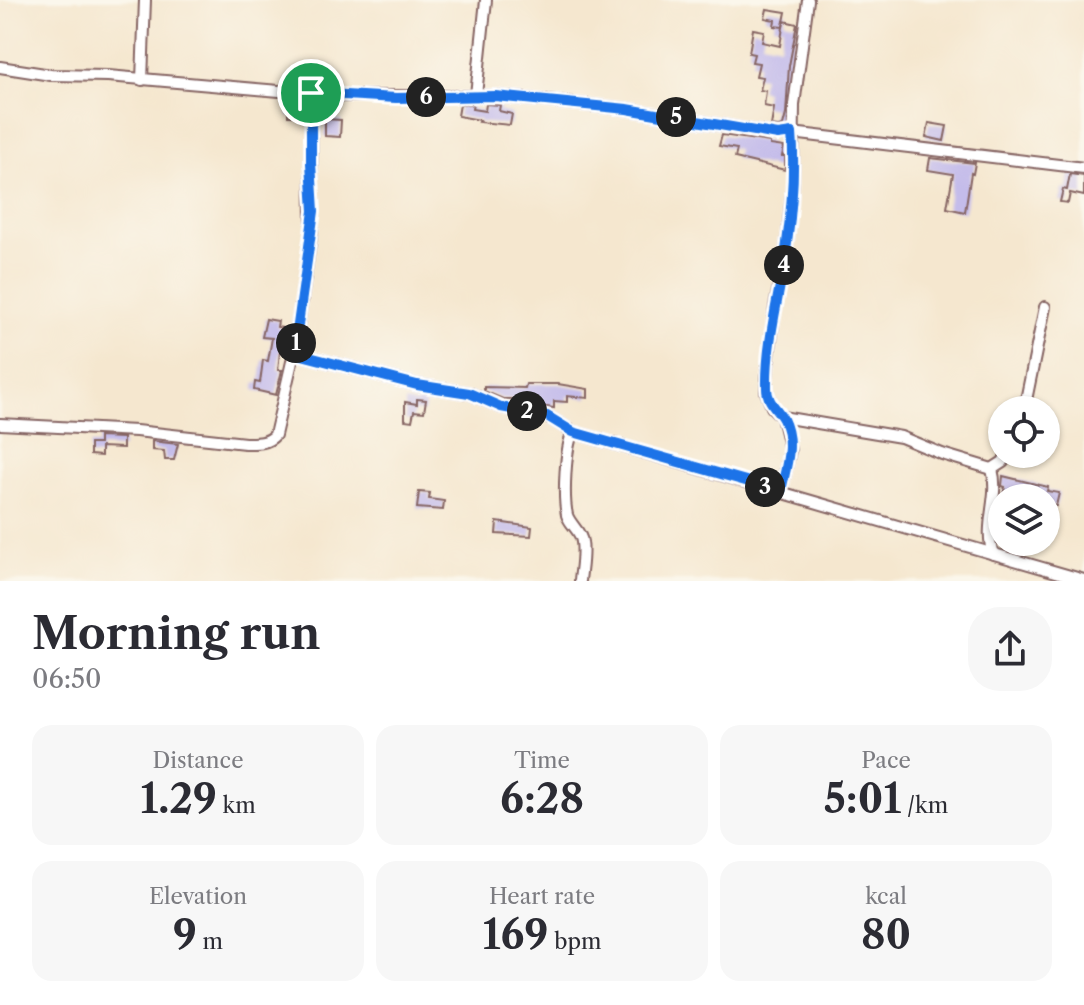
<!DOCTYPE html>
<html lang="en">
<head>
<meta charset="utf-8">
<style>
	:root { --surface:#fff; --page:#f7f7f7; --text:#2b2b33; --muted:#7c7c81 }
	body { margin:0; font-family:"Libre Caslon Text",serif; background:var(--page); color:var(--text); height:100vh; display:flex; flex-direction:column; font-size:30px; white-space:nowrap }
	* { box-sizing:border-box; margin:0 }
	p { font-size:26px; color:var(--muted) }
	.icon { flex:none; width:44px; height:44px; fill:none; stroke:currentColor; stroke-width:2; stroke-linecap:round; stroke-linejoin:round }
	.map { position:relative; height:581px; overflow:hidden }
	.details { display:flex; flex-direction:column; background:var(--surface); flex:1 }
	.details>* { flex:none }
	.tools { position:absolute; left:988px; top:396px; display:grid; gap:16px }
	.tools a { display:grid; place-items:center; width:72px; height:72px; border-radius:50%; background:var(--surface); box-shadow:0 2px 6px #0004; font-size:40px }
	.pin { position:absolute; display:grid; place-items:center; width:68px; height:68px; color:#fff; margin:-34px; border:4px solid #fff; border-radius:50%; box-shadow:0 2px 8px #0007 }
	.km { position:absolute; width:40px; height:40px; margin:-20px; border-radius:50%; background:#222; color:#fff; font-size:22px; line-height:40px; text-align:center }
	.round { display:grid; place-items:center; flex:none; width:84px; height:84px; border-radius:32px; background:var(--page) }
	.overview { display:flex; align-items:center; justify-content:space-between; height:136px; padding:0 32px }
	h1 { font-size:44px; font-weight:700; line-height:60px }
	.metrics { display:grid; grid-template-columns:repeat(3,1fr); gap:12px; height:136px; padding:8px 32px }
	.metrics div { display:grid; align-content:center; border-radius:20px; background:var(--page); text-align:center }
	.metrics b { font-size:40px; font-weight:700 }
	.metrics small { font-size:22px; font-weight:400 }
	.metrics p { font-size:22px }
	.map>svg:first-child { display:block }
	.building { fill:#c4bcea }
	.lines { fill:none; stroke-linecap:round; stroke-linejoin:round }
	.street-casing { stroke:#866564; stroke-width:14 }
	.street { stroke:#fff; stroke-width:10 }
	.route-casing { stroke:#fff; stroke-width:16 }
	.route { stroke:#1a73e8; stroke-width:10 }
</style>
</head>
<body>
<div class="map">
<svg width="1084" height="581" viewBox="0 0 1084 581">
	<rect width="100%" height="100%" fill="#fbf7ec"/>
	<filter id="ink" filterUnits="userSpaceOnUse"><feTurbulence type="fractalNoise" baseFrequency=".0125" numOctaves="2"/><feDisplacementMap in="SourceGraphic" scale="16" xChannelSelector="R" yChannelSelector="G"/><feConvolveMatrix kernelMatrix="1 2 1 2 8 2 1 2 1" color-interpolation-filters="sRGB"/></filter>
	<filter id="wash" filterUnits="userSpaceOnUse"><feTurbulence type="fractalNoise" baseFrequency=".006" numOctaves="4" result="noise"/><feDisplacementMap in="SourceGraphic" scale="32" xChannelSelector="R" yChannelSelector="G"/><feGaussianBlur stdDeviation="1.8" result="paint"/><feColorMatrix in="noise" values="0 0 0 0 0 0 0 0 0 0 0 0 0 0 0 0 0 1.4 0 .05"/><feComposite in="paint" operator="in"/></filter>
	<g filter="url(#wash)">
		<rect width="100%" height="100%" fill="#f5e7cf"/>
		<g id="blocks">
			<g class="building">
				<path d="M767 9 786 12 783 27 774 26 775 20 765 18Z"/>
				<path d="M784 21 797 24 789 66 786 114 783 126 778 127 771 126 774 108 764 106 766 91 760 90 763 77 756 76 759 63 752 62 754 54 749 53 753 29 764 31 762 42 780 46Z"/>
				<path d="M288 100 303 101V116H288Z"/>
				<path d="M460 104H473L472 109 485 111 486 104 500 105 499 111 512 114 510 125 479 122 480 120 458 116Z"/>
				<path d="M325 119 341 120 340 137 325 136Z"/>
				<path d="M929 123 947 126 944 141 926 137Z"/>
				<path d="M722 135 770 142V145L784 147 782 156H785V170L735 158 737 149 719 146Z"/>
				<path d="M930 158 975 163 973 174 971 173 965 212 947 208 953 174 928 170Z"/>
				<path d="M1070 174 1084 176V196L1070 193 1068 203 1060 202 1063 189 1067 190Z"/>
				<path d="M266 319 278 321 277 327 289 329 283 351H280L278 370H282L276 395 254 390 255 382 260 383 263 360 268 361 272 338 262 337Z"/>
				<path d="M526 384H558L588 389V398L567 396V402L554 401V408L539 406V402L524 399H503L484 391V387L525 388Z"/>
				<path d="M417 399 426 400 424 412 414 411 412 421 405 420V402L417 404Z"/>
				<path d="M99 437 123 438V448L101 447V456L90 455V444H99Z"/>
				<path d="M152 441 178 444 174 460H165L164 451 152 450Z"/>
				<path d="M1003 476 1048 487 1047 491 1059 493 1056 506 1046 504V498H1002L1005 487 1002 486Z"/>
				<path d="M419 492 430 493 429 499 444 501 443 510 417 508Z"/>
				<path d="M497 522 532 527 531 536 496 534Z"/>
			</g>
		</g>
	</g>
	<g filter="url(#ink)">
		<use href="#blocks" fill-opacity="0" stroke="#866564" stroke-width="2"/>
		<g class="lines">
			<defs>
				<g id="street">
					<path d="M0 67 51 75 108 76 336 96H495L627 109 778 135 792 133 1084 168"/>
					<path d="M142 80 145 0"/>
					<path d="M476 95 486 0"/>
					<path d="M294 353 417 385 469 393 501 407 547 416 573 432 1084 580"/>
					<path d="M1024 410 1045 307"/>
					<path d="M782 417 901 437 942 454 992 469 1003 462 1007 454"/>
					<path d="M0 424 136 431 245 443C256 443 267 444 275 435L294 353 312 230 311 93"/>
					<path d="M573 432C565 448 563 497 567 515 570 525 581 531 582 542 584 555 581 569 580 581"/>
					<path d="M992 469C1000 497 983 525 993 554"/>
					<path d="M781 491 790 450 782 417 772 407 766 392 768 365 775 307 787 243 793 183 794 105 808 0"/>
				</g>
			</defs>
			<use href="#street" class="street-casing"/>
			<use href="#street" class="street"/>
		</g>
	</g>
	<g class="lines" filter="url(#ink)">
		<defs>
			<path id="route" d="M311 93 396 98 495 96 627 109 778 135 792 133C795 169 792 206 787 243 781 291 766 339 767 388 767 402 777 408 783 419 795 443 786 466 781 491L573 432 547 416 501 407 469 393 417 385 294 353 314 211 311 163Z"/>
		</defs>
		<use href="#route" class="route-casing"/>
		<use href="#route" class="route"/>
	</g>
</svg>
<div class="tools">
<a><svg class="icon" aria-label="locate" viewBox="0 0 24 24"><circle cx="12" cy="12" r="6"/><path d="M12 2v4M12 18v4M2 12h4M18 12h4"/></svg></a>
<a><svg class="icon" aria-label="layers" viewBox="0 0 24 24"><path d="M12 4l9 5-9 5-9-5zM3 14l9 5 9-5"/></svg></a>
</div>
<div class="pin" style="left:311px;top:93px;background:#1e9e55"><svg class="icon" aria-label="arrive" viewBox="0 0 24 24"><path d="M6 21V4h12l-3 4 3 4H6"/></svg></div>
<b class="km" style="left:296px;top:343px">1</b>
<b class="km" style="left:527px;top:411px">2</b>
<b class="km" style="left:765px;top:487px">3</b>
<b class="km" style="left:784px;top:265px">4</b>
<b class="km" style="left:676px;top:117px">5</b>
<b class="km" style="left:426px;top:97px">6</b>
</div>
<section class="details">
<div class="overview"><div><h1>Morning run</h1><p>06:50</p></div><a class="round"><svg class="icon" aria-label="share" viewBox="0 0 24 24"><path d="M12 15V3M7 8l5-5 5 5M5 13v7h14v-7"/></svg></a></div>
<div class="metrics">
<div><p>Distance</p><b>1.29<small> km</small></b></div>
<div><p>Time</p><b>6:28</b></div>
<div><p>Pace</p><b>5:01<small> /km</small></b></div>
</div>
<div class="metrics">
<div><p>Elevation</p><b>9<small> m</small></b></div>
<div><p>Heart rate</p><b>169<small> bpm</small></b></div>
<div><p>kcal</p><b>80</b></div>
</div>
</section>
</body>
</html>
